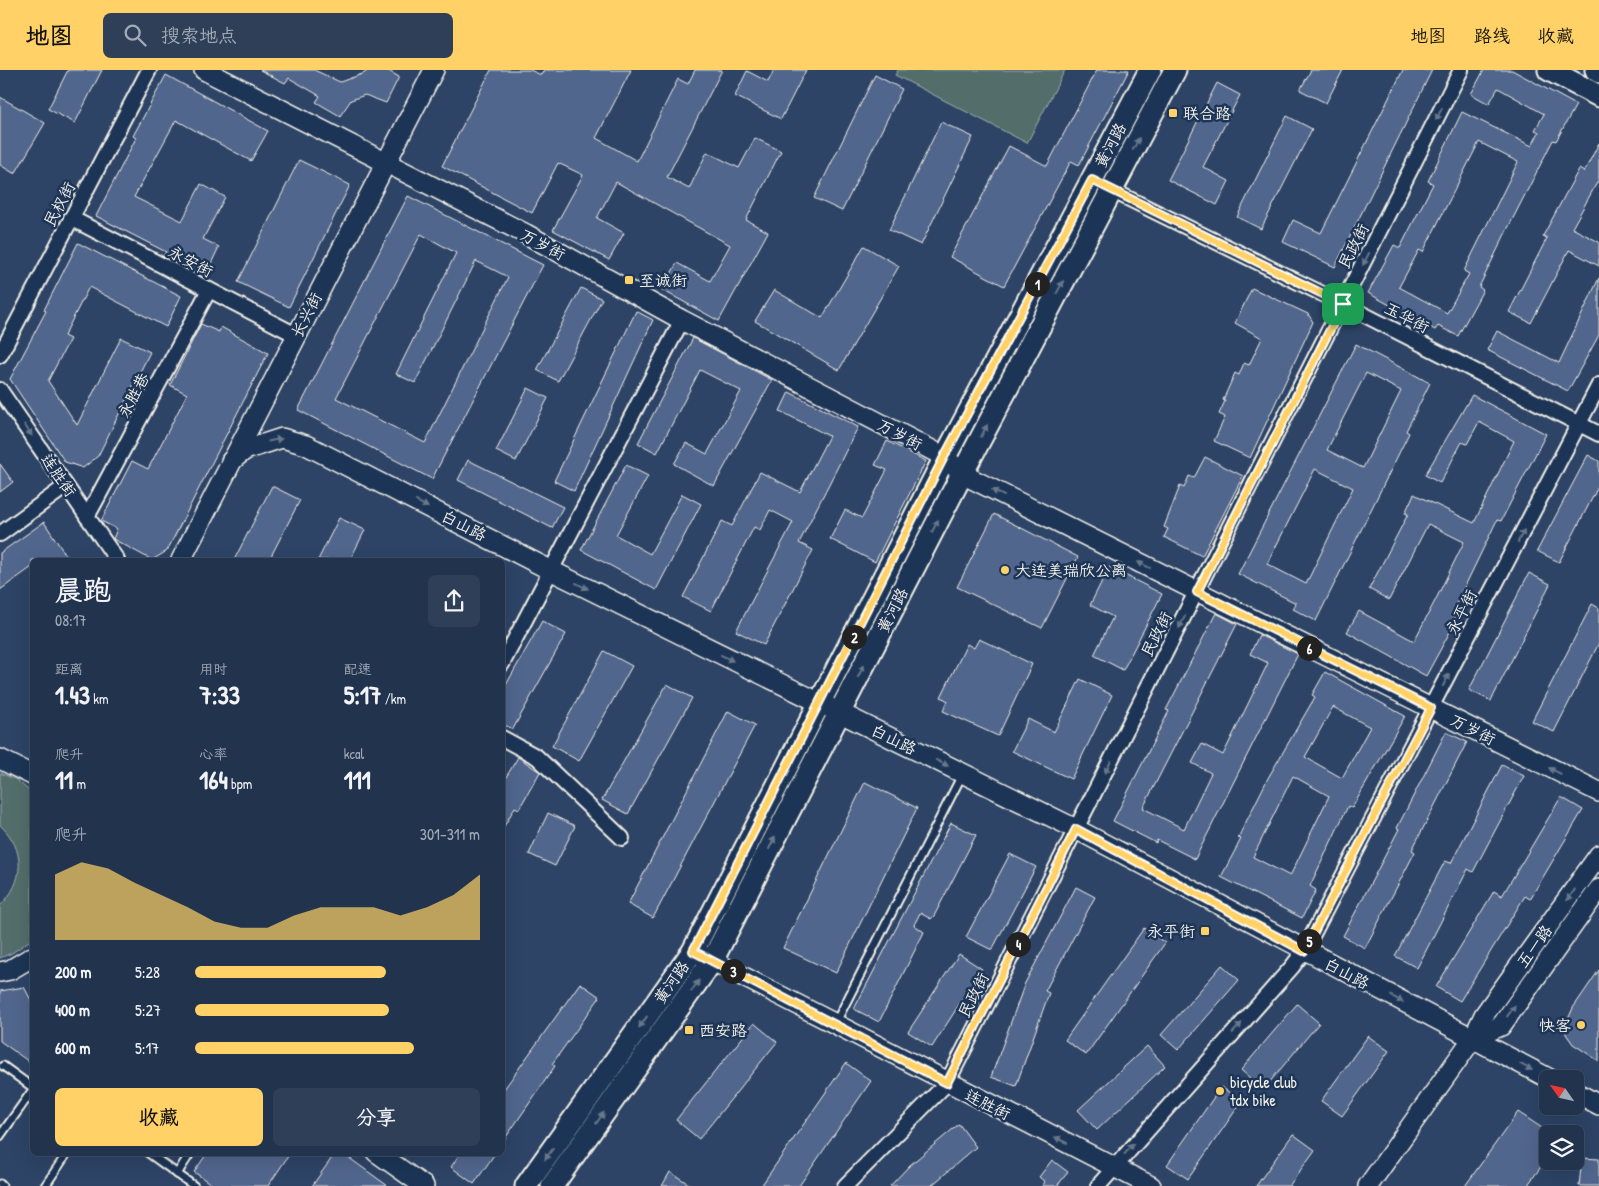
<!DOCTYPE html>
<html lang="zh">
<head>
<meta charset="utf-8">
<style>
	:root { --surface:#22334d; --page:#2e3f57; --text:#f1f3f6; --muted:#a2aab6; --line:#3f4e65; --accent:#ffd166 }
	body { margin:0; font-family:"Patrick Hand","LXGW WenKai TC",sans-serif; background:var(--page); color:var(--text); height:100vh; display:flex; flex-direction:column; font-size:19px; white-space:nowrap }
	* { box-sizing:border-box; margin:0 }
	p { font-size:16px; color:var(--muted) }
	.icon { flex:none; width:28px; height:28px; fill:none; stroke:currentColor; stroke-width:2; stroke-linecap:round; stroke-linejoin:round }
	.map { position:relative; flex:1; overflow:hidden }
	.details { position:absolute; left:30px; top:488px; width:475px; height:598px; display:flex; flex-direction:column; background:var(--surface); border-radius:8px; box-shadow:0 5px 20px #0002,0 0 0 1px var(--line) }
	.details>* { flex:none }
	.needle { width:32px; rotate:304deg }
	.fabs { position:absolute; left:1539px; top:1000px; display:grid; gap:10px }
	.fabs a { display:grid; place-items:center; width:45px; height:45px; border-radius:8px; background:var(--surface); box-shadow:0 5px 20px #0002,0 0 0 1px var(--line); font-size:25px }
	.pin { position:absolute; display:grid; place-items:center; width:42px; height:42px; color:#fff; margin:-21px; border-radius:10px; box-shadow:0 2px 8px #0006 }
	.km { position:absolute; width:25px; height:25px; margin:-12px; border-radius:50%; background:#222; color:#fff; font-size:14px; line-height:25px; text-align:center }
	.round { display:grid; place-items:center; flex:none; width:52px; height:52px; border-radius:8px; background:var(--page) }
	.summary { display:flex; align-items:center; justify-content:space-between; height:85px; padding:0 25px }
	h1 { font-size:28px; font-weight:700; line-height:38px }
	.figures { display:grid; grid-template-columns:repeat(3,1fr); gap:8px; height:85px; padding:5px 25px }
	.figures div { display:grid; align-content:center }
	.figures b { font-size:25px; font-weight:700 }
	.figures small { font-size:14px; font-weight:400 }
	.figures p { font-size:14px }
	.chart { height:140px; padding:10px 25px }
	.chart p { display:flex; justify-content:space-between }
	.chart svg { width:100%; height:90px; margin-top:5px; fill:var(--accent); opacity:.7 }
	.primary-button { display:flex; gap:10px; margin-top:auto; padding:10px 25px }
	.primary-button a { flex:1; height:58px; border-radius:8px; background:var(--accent); color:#111; font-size:20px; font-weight:700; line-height:58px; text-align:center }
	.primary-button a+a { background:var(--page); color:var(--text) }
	ul { padding:0 25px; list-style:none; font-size:16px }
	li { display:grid; grid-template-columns:80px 60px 1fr; align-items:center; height:38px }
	li i { height:12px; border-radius:6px; background:var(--accent) }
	header { display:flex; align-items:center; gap:30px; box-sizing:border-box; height:70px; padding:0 25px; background:var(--accent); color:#111 }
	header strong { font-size:24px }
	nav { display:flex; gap:28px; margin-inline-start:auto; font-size:18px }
	.search { width:350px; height:45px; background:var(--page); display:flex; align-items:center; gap:12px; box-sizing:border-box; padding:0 18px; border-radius:8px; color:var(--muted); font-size:19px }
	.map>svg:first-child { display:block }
	.green { fill:#526d6b; stroke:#a3afaa }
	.building { fill:#51668d; stroke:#f4f1e8; fill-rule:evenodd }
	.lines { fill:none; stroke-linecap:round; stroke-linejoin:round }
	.lane-casing { stroke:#f4f1e8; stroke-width:11 }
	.street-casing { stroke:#f4f1e8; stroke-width:18 }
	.secondary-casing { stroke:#f4f1e8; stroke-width:22 }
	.primary-casing { stroke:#f4f1e8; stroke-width:25 }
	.lane { stroke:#1d3557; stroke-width:7 }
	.street { stroke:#1d3557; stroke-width:14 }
	.secondary { stroke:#1d3557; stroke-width:19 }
	.primary { stroke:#1d3557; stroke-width:21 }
	.oneway { fill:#68778a }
	.route-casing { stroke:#fff; stroke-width:10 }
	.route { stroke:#ffd166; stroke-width:6 }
	.poi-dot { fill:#ffd166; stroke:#1d3557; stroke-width:2 }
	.labels { text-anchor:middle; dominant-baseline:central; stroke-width:5; stroke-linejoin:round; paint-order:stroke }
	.poi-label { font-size:16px; fill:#f4f1e8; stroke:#1d3557; text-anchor:start }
	.street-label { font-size:16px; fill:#f4f1e8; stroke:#1d3557 }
</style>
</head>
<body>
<header>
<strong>地图</strong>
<div class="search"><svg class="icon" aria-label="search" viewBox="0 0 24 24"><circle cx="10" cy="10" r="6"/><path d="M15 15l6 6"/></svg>搜索地点</div>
<nav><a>地图</a><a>路线</a><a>收藏</a></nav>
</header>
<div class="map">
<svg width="1599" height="1116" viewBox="0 0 1599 1116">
	<rect width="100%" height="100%" fill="#2d4467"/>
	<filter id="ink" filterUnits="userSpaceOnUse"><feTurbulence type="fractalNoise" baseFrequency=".02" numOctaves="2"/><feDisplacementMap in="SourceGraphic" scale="10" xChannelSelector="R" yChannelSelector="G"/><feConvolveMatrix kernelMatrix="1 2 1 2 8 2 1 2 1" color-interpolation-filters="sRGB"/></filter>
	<g filter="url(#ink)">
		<g class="green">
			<path d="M898 0H1065L1027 73 895 5Z"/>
			<path d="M0 703 15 709 32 723V869L12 883 0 888V836C25 812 26 779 0 755Z"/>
		</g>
		<g class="building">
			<path d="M68 0H102L75 53 48 39Z"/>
			<path d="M260 0H314L340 12 365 3 368 0H387L399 7 386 33 365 25 351 30 340 46 316 32 320 26 289 8 285 13Z"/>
			<path d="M491 0H530L541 5 544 0H631L596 68 637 91 678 9 688 14 695 0H722L667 107 689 119 707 82 739 98 755 68 781 81 746 150 768 162 719 251 662 220 677 193 710 211 730 175 616 112 597 148 624 163 609 190 553 160 583 105 558 93 532 143 442 96Z"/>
			<path d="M774 0H806L781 49 735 26 747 1 768 12Z"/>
			<path d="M1097 0H1129L1079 95 1071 91 1004 216 950 187 1009 76 1047 96Z"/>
			<path d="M1311 0H1343L1326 33 1300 20Z"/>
			<path d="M1403 0H1432L1335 197 1283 172 1293 150 1321 163Z"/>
			<path d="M1484 0H1512L1576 35 1556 71 1553 70 1507 160 1479 217 1483 220 1458 266 1438 256 1435 260 1368 223 1394 175 1400 178 1433 114 1428 111 1462 42 1532 76 1539 62 1535 60 1544 44 1498 18 1489 34 1471 24ZM1479 72 1518 92 1464 201 1469 204 1447 243 1399 217 1419 180 1423 182Z"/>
			<path d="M166 5 268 61 251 91 176 50 134 127 182 151 201 114 225 127 203 169 219 177 205 206 164 185 166 182 96 146 136 68 133 66Z"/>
			<path d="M875 5 902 19 842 141 814 128Z"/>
			<path d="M1217 13 1240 25 1203 97 1229 111 1217 135 1168 110Z"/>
			<path d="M0 27 45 53 15 104 0 95Z"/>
			<path d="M1287 46 1312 59 1261 159 1237 147Z"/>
			<path d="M941 52 973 67 921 175 889 160Z"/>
			<path d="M1599 73V109L1572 158 1599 172V196L1569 180 1531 253 1509 242 1547 168 1543 166 1579 99 1584 102Z"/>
			<path d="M299 90 350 115 289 237 238 212Z"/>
			<path d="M408 126 543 195 432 409 298 340ZM421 164 456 183 396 304 415 313 476 191 508 207 425 373 336 328Z"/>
			<path d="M78 173 181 226 166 257 89 217 64 266 70 269 48 311 77 355 121 268 150 282 98 386 83 398 65 392 10 309 46 241 44 240Z"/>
			<path d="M864 176 899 196 839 300 755 251 774 220 822 248Z"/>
			<path d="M1599 208V265L1568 321 1487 280 1497 261 1559 293Z"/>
			<path d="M581 218 602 229 558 311 537 300Z"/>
			<path d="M1252 218 1308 244 1313 252 1250 388 1214 371 1225 347 1219 344 1225 331 1223 330 1235 303 1239 305 1244 293 1249 295 1262 268 1235 253Z"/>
			<path d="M636 241 653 250 574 421 554 411Z"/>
			<path d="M201 254 219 262 221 257 268 283 167 481 152 490 113 469 117 459 101 451 132 391 148 399 169 359 187 324 170 315Z"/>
			<path d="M693 268 772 310 714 416 674 394 686 373 707 384 741 321 700 300 657 383 638 373Z"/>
			<path d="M1356 274 1430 313 1406 361 1409 363 1316 551 1293 539 1296 533 1238 504ZM1366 303 1401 321 1363 398 1327 380ZM1315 399 1353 418 1306 514 1267 494Z"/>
			<path d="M528 318 548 328 516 391 496 381Z"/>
			<path d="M789 322 858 357 799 473 813 480 764 575 736 561 793 452 770 440 760 460 754 457 711 541 683 527 722 451 732 456 760 402 800 422 829 366 780 341Z"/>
			<path d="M1472 325 1546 364 1501 451 1497 450 1451 545 1457 549 1426 606 1347 562 1359 541 1414 571 1435 531 1464 472 1428 454 1389 530 1369 519 1408 444 1405 443 1414 424 1474 453 1514 371 1479 352 1467 374 1462 372 1440 413 1425 405Z"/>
			<path d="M887 371 926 391 875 492 830 469 845 440 862 448 887 400 875 395Z"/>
			<path d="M1588 385 1599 391V415L1559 492 1537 481Z"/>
			<path d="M1205 387 1243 406 1202 486 1164 467 1168 459 1164 457 1180 416 1184 418 1189 406 1194 408Z"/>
			<path d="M468 390 563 437 552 458 458 410Z"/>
			<path d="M0 394 13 412 0 422Z"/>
			<path d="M626 395 648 406 616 465 650 484 682 424 701 434 656 520 581 480Z"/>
			<path d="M272 416 300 430 269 490H234Z"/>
			<path d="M994 444 1078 487 1042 558 957 517Z"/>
			<path d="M339 448 365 460 350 490H318Z"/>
			<path d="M44 452 69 490H32V497L0 520V483Z"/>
			<path d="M1109 497 1162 524 1123 600 1094 585 1113 547 1090 535Z"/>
			<path d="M1529 503 1550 514 1491 631 1469 620Z"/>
			<path d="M1592 534 1599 538V573L1554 662 1532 651Z"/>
			<path d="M1216 543 1237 554 1143 738 1184 759 1211 703 1192 693 1202 674 1223 685 1268 593 1250 584 1259 565 1298 584 1195 789 1157 770 1156 773 1113 751 1169 641 1166 640Z"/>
			<path d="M542 551 566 564 513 659 502 654V622Z"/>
			<path d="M979 569 1032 594 998 666 943 641 948 631 941 627 967 574 974 578Z"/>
			<path d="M604 581 632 596 579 691 552 676Z"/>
			<path d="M1325 602 1405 646 1352 738 1348 736 1310 816 1316 820 1302 848 1221 807 1241 769 1238 768 1268 708 1315 627 1312 625ZM1333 637 1370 657 1342 708 1305 687ZM1293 706 1329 726 1290 806 1253 787Z"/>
			<path d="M1080 609 1112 625 1071 709 1012 681 1028 649 1054 662Z"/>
			<path d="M667 614 692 628 628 744 602 730Z"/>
			<path d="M728 641 755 655 653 848 628 834Z"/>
			<path d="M1446 662 1467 672 1412 780 1415 782 1365 878 1343 866 1399 759 1397 758Z"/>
			<path d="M518 687 540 702 519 739 515 737 502 760V714Z"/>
			<path d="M1502 695 1524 706 1473 802 1468 799 1417 898 1395 886 1445 791 1451 793Z"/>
			<path d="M865 712 917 738 836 903 783 878Z"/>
			<path d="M1561 727 1583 740 1530 829 1525 826 1460 931 1436 917 1494 821 1502 826Z"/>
			<path d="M548 743 575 756 555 796 529 784Z"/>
			<path d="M951 753 976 765 934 846 931 849 920 843 914 855 924 862 879 952 854 939Z"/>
			<path d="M1010 784 1036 797 992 880 966 867Z"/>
			<path d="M1076 817 1095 827 1045 921 1049 923 1016 1016 991 1007 1025 913Z"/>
			<path d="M1144 858 1165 873 1086 985 1065 970Z"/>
			<path d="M959 884 982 899 932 977 908 962Z"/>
			<path d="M1222 895 1239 910 1178 980 1161 965Z"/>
			<path d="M1599 900V991L1573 974 1566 964 1565 956 1573 938Z"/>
			<path d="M580 913 600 927 552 994 555 996 502 1073V1022Z"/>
			<path d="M24 917 32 932V994L0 971V921Z"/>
			<path d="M1297 934 1319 953 1263 1020 1241 1000Z"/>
			<path d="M754 953 777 972 699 1069 676 1050Z"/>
			<path d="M1368 966 1389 981 1342 1046 1321 1031Z"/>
			<path d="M1147 976 1165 996 1097 1060 1078 1040Z"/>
			<path d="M846 993 871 1011 799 1116H761Z"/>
			<path d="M1221 1017 1242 1031 1188 1109 1167 1095Z"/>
			<path d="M1518 1042 1548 1062V1087L1527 1116H1465Z"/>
			<path d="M959 1054 976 1077 931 1116H890L910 1095Z"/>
			<path d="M1293 1064 1315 1080 1289 1116H1256Z"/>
			<path d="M208 1082H291L268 1116H214L194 1102Z"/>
			<path d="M336 1082H341L388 1116H312Z"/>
			<path d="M461 1082H496L474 1114 451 1097Z"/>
			<path d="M1582 1088 1599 1089V1116H1579Z"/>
			<path d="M1052 1090 1068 1102 1057 1116H1042L1045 1112 1039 1107Z"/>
			<path d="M670 1102 692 1116H662Z"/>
		</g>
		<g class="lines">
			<defs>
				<g id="lane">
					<path d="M836 952 963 703"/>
					<path d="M3 996 32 1017"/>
					<path d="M0 1066 32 1021"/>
					<path d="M147 1082 194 1116"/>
					<path d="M177 1104 191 1082"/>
					<path d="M0 1114 2 1116"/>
					<path d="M45 1116 68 1082"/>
				</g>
				<g id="street">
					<path d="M1105 117 1343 234 1599 364"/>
					<path d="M71 148 296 265"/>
					<path d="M0 285 149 0"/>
					<path d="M0 320 117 490"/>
					<path d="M87 447 209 220"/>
					<path d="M0 464 66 416"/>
					<path d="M502 594 682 250"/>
					<path d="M502 668 537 687 622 768"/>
					<path d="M845 1116 947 1013 1461 0"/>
					<path d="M1098 1116 1292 897 1304 881 1599 315"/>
				</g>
				<g id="secondary">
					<path d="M204 0 526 164 682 250 945 387 962 404 1599 722"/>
					<path d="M231 391 245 380 282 368 306 375 552 501 1076 759 1550 1009"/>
					<path d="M181 490 434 0"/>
					<path d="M0 689 32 705"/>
					<path d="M699 884 1151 1116"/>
					<path d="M0 902 10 900 32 887"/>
					<path d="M1473 968 1501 956 1599 819"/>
					<path d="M1575 1022 1599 1035"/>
					<path d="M376 1082 424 1116"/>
					<path d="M1368 1116 1473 968 1484 945 1599 785"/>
				</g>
				<g id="primary">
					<path d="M1549 0 1599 26"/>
					<path d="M1596 0 1599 2"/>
					<path d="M526 1116 693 881 945 387 1150 0"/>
					<path d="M552 1116 712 891 962 404 1175 0"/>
				</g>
			</defs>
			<use href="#lane" class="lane-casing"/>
			<use href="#street" class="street-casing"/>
			<use href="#secondary" class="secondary-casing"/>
			<use href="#primary" class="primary-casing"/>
			<use href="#lane" class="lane"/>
			<use href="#street" class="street"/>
			<use href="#secondary" class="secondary"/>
			<use href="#primary" class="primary"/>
		</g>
		<defs><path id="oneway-solid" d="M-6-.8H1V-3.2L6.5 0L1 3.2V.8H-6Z" transform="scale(1.25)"/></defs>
		<g class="oneway">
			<use href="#oneway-solid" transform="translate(1439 44) rotate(117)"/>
			<use href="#oneway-solid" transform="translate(1136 74) rotate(-62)"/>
			<use href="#oneway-solid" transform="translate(1366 189) rotate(117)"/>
			<use href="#oneway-solid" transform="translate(1060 217) rotate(-62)"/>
			<use href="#oneway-solid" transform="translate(28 360) rotate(56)"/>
			<use href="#oneway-solid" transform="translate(984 361) rotate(-62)"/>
			<use href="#oneway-solid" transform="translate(275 370) rotate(-11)"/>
			<use href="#oneway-solid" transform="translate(998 423) rotate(-153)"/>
			<use href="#oneway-solid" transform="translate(422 434) rotate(27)"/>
			<use href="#oneway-solid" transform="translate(935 456) rotate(-63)"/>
			<use href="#oneway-solid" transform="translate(1521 466) rotate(-63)"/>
			<use href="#oneway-solid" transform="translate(1144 495) rotate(-154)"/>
			<use href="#oneway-solid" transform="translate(582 516) rotate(26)"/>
			<use href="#oneway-solid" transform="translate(1182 552) rotate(117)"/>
			<use href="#oneway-solid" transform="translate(727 588) rotate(26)"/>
			<use href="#oneway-solid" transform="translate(861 601) rotate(-63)"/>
			<use href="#oneway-solid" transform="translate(1446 610) rotate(-63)"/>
			<use href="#oneway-solid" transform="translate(942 693) rotate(26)"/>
			<use href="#oneway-solid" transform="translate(1108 697) rotate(117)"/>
			<use href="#oneway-solid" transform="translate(1555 701) rotate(-153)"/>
			<use href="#oneway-solid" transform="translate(772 773) rotate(-63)"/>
			<use href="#oneway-solid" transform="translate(1571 825) rotate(126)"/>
			<use href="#oneway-solid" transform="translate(695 916) rotate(-55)"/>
			<use href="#oneway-solid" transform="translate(1397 929) rotate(28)"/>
			<use href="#oneway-solid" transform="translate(1511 941) rotate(-54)"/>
			<use href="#oneway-solid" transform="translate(643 952) rotate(125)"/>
			<use href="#oneway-solid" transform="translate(1237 958) rotate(-48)"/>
			<use href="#oneway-solid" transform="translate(1526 997) rotate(28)"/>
			<use href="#oneway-solid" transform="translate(600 1048) rotate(-55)"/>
			<use href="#oneway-solid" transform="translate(1061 1070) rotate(-154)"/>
			<use href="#oneway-solid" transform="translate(1129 1079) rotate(-49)"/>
			<use href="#oneway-solid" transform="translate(549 1084) rotate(125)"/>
		</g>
	</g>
	<g class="lines" filter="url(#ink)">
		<defs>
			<path id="route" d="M1092 110 1343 234 1197 522 1431 638 1304 881 1076 759 947 1013 693 881 944 387Z"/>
		</defs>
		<use href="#route" class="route-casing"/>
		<use href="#route" class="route"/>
	</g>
	<g class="poi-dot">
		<rect x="1168" y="38" width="10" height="10" rx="2.5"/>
		<rect x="624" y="205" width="10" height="10" rx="2.5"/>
		<circle cx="1005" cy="500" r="5"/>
		<rect x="1200" y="856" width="10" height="10" rx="2.5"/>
		<circle cx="1581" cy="955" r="5"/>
		<rect x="684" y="955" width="10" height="10" rx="2.5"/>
		<circle cx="1220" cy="1021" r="5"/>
	</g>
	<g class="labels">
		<g class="poi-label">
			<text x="1183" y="43">联合路</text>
			<text x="639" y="210">至诚街</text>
			<text x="1015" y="500">大连美瑞欣公离</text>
			<text x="1195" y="861" text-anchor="end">永平街</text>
			<text x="1571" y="955" text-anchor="end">快客</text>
			<text x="699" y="960">西安路</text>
			<text x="1230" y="1012">bicycle club<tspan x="1230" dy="18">tdx bike</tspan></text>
		</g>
		<g class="street-label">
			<text transform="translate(1110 75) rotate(-62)">黄河路</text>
			<text transform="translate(59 134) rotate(-62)">民权街</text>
			<text transform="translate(543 174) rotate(28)">万岁街</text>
			<text transform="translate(1353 176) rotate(-63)">民政街</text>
			<text transform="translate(191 191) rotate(28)">永安街</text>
			<text transform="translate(306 245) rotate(-63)">长兴街</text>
			<text transform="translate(1407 247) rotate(27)">玉华街</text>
			<text transform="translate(133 325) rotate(-62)">永胜巷</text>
			<text transform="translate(900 364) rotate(28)">万岁街</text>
			<text transform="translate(59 405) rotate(55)">连胜街</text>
			<text transform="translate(464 455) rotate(27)">白山路</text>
			<text transform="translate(892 540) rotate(-63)">黄河路</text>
			<text transform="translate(1461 542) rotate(-63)">永平街</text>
			<text transform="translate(1156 564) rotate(-63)">民政街</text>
			<text transform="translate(1473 659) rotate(27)">万岁街</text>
			<text transform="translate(894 669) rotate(26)">白山路</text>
			<text transform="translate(1534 876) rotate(-54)">五一路</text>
			<text transform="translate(1347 903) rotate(28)">白山路</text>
			<text transform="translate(671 912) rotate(-55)">黄河路</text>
			<text transform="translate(973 925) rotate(-63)">民政街</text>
			<text transform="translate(988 1034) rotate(26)">连胜街</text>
		</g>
	</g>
</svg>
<div class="fabs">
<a><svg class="needle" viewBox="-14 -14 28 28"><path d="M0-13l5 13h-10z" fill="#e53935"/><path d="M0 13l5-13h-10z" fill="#a2aab6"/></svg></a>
<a><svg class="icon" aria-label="layers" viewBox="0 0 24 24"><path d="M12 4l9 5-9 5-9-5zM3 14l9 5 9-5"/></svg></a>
</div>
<div class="pin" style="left:1343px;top:234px;background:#1e9e55"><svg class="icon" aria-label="arrive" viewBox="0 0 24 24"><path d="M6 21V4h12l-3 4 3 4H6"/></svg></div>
<b class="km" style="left:1037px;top:214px">1</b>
<b class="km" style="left:854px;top:567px">2</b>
<b class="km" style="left:733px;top:901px">3</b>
<b class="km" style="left:1018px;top:874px">4</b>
<b class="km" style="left:1309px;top:871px">5</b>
<b class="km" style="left:1309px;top:578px">6</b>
<section class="details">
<div class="summary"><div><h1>晨跑</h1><p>08:17</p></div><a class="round"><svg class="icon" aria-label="share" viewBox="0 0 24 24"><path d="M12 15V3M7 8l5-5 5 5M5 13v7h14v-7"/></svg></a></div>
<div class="figures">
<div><p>距离</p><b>1.43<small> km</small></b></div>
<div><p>用时</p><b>7:33</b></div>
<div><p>配速</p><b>5:17<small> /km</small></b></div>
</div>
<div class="figures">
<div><p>爬升</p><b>11<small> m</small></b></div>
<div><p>心率</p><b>164<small> bpm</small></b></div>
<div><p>kcal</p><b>111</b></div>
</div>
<div class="chart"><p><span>爬升</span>301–311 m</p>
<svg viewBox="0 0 160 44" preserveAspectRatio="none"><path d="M0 44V12L10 6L20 9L30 16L40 22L50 28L60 35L70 38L80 38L90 32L100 28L110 28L120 28L130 32L140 28L150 22L160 12V44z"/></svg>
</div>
<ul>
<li><b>200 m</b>5:28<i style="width:67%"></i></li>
<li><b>400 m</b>5:27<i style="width:68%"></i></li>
<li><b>600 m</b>5:17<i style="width:77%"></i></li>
</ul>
<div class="primary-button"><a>收藏</a><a>分享</a></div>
</section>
</div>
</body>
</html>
